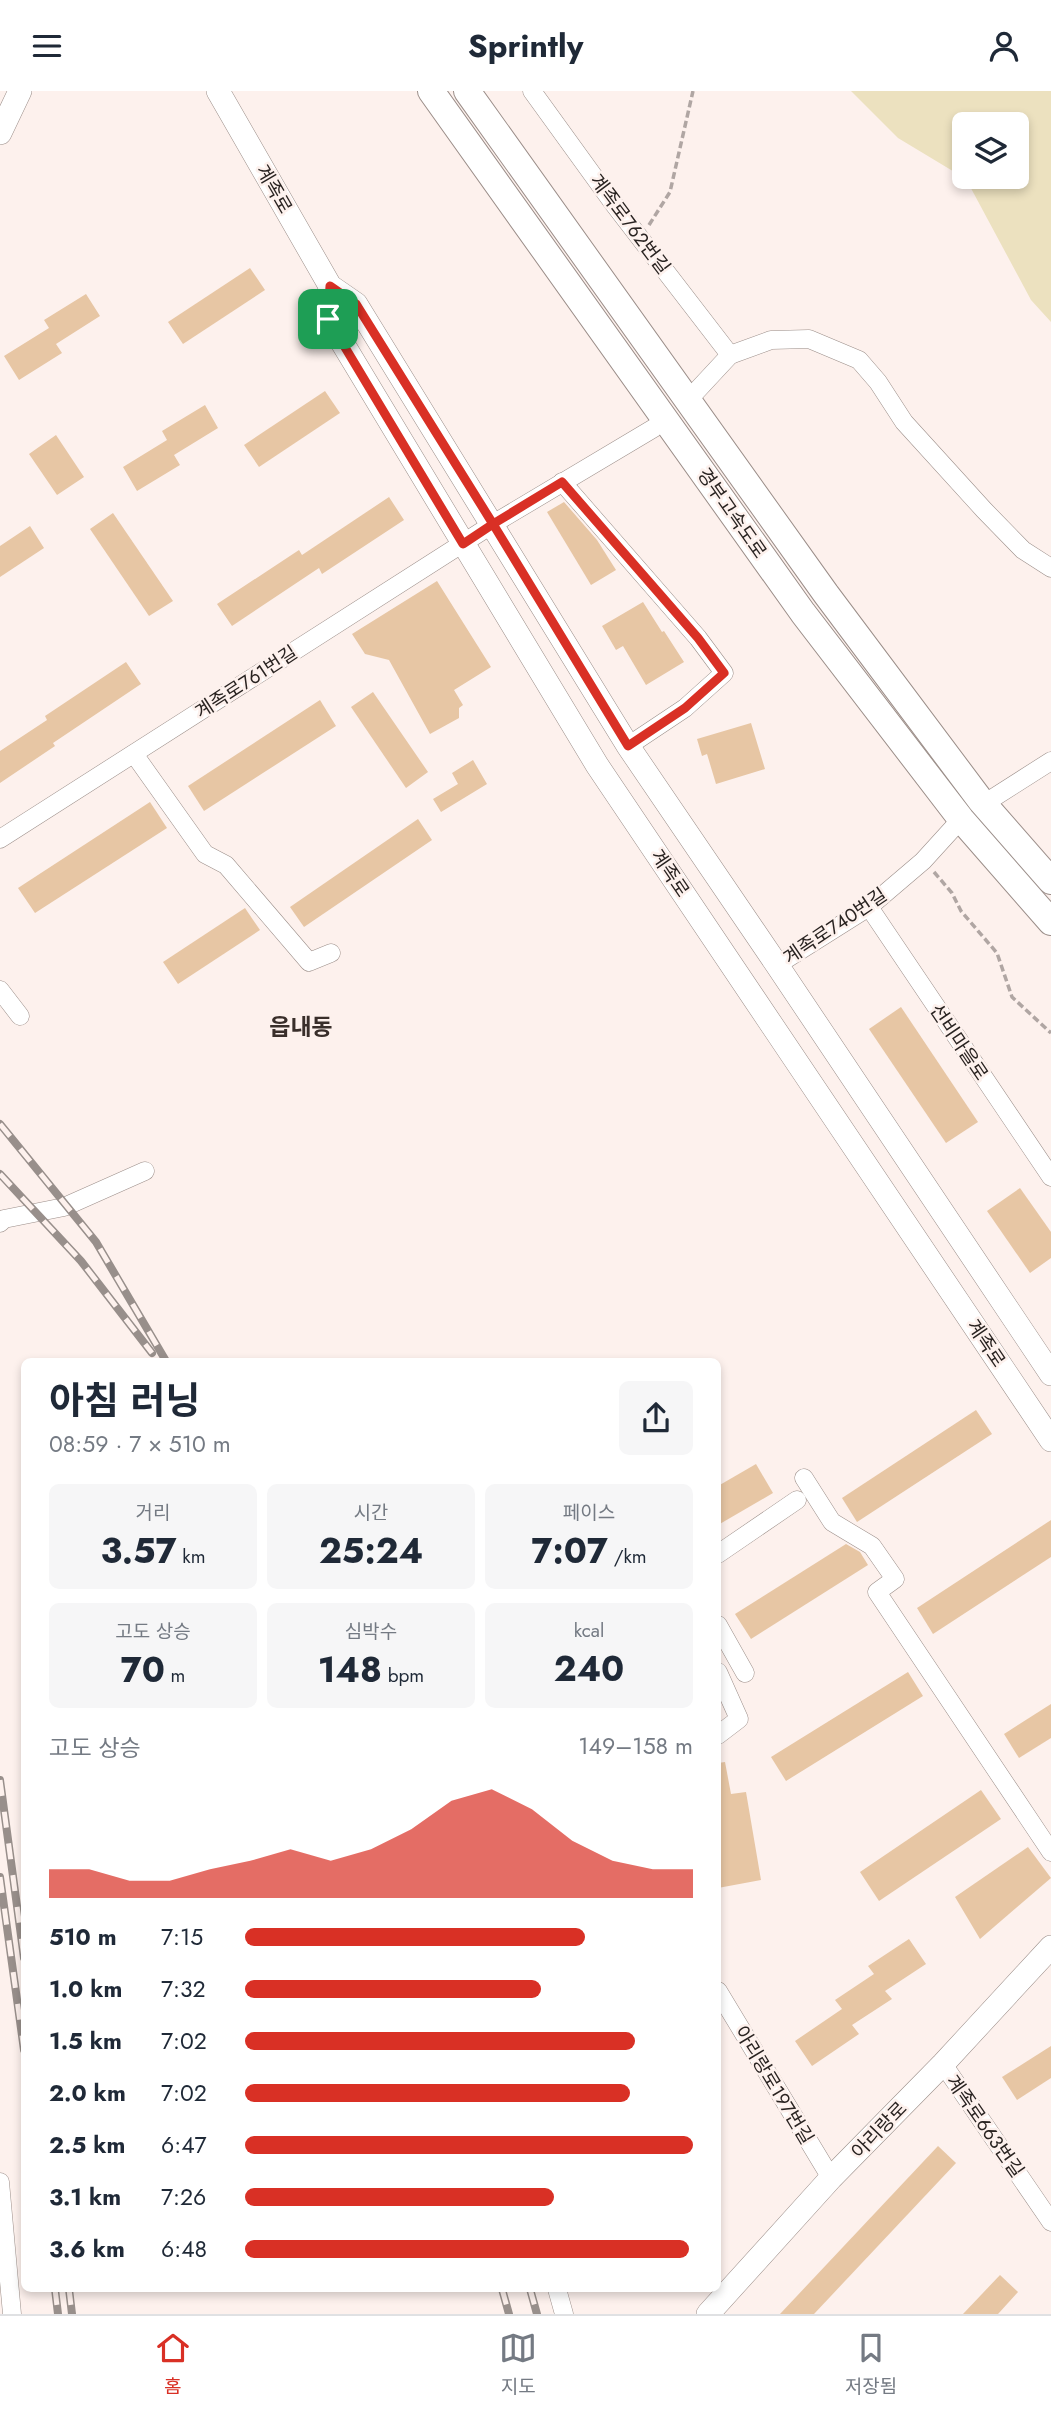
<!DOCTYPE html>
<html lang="ko">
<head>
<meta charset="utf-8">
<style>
	:root { --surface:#fff; --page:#f6f6f7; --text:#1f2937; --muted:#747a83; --line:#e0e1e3; --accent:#d93025 }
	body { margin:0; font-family:Jost,"Noto Sans KR",sans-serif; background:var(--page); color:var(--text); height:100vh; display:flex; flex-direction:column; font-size:26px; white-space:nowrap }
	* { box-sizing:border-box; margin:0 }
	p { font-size:23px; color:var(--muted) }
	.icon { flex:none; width:38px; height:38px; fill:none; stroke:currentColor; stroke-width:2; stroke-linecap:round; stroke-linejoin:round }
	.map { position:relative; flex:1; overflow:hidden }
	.sheet { position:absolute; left:21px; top:1267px; width:700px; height:934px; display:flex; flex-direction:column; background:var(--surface); border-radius:10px; box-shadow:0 4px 10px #0003 }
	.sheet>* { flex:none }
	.fabs { position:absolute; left:952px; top:21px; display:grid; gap:14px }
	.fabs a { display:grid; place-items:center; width:77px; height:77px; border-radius:10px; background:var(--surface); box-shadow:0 4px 10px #0003; font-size:35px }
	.pin { position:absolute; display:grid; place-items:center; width:60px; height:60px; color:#fff; margin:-30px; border-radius:14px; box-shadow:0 4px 10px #0006 }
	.round { display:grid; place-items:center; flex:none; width:74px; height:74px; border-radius:10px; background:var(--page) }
	.headline { display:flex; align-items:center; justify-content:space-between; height:119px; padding:0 28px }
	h1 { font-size:38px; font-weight:700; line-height:52px }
	.stats { display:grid; grid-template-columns:repeat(3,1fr); gap:10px; height:119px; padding:7px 28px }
	.stats div { display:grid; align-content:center; border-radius:10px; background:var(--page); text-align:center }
	.stats b { font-size:35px; font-weight:700 }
	.stats small { font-size:19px; font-weight:400 }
	.stats p { font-size:19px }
	.chart { height:196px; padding:14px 28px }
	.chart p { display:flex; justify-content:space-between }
	.chart svg { width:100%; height:126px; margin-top:7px; fill:var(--accent); opacity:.7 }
	ul { padding:0 28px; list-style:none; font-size:23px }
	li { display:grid; grid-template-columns:112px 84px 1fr; align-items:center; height:52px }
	li i { height:18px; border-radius:9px; background:var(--accent) }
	header { display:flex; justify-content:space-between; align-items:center; height:91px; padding:0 28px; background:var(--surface); font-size:32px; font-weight:700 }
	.tab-bar { display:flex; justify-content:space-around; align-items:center; height:98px; border-top:2px solid var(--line); background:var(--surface); font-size:19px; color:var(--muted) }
	.tab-bar a { display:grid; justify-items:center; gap:4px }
	.tab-bar .current { color:var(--accent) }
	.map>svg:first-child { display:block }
	.green { fill:#ece1bf; fill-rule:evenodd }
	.building { fill:#e7c6a4 }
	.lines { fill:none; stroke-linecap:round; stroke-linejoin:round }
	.minor-casing { stroke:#9b8e89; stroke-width:19 }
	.major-casing { stroke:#9b8e89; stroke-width:24 }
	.highway-casing { stroke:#9b8e89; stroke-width:28 }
	.path { stroke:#b0a6a3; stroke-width:3.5; stroke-dasharray:7 3.5; stroke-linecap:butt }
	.minor { stroke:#fff; stroke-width:18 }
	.major { stroke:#fff; stroke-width:23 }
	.highway { stroke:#fff; stroke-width:26 }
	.rail-casing { stroke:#988f8b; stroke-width:8 }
	.rail { stroke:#fdf1ed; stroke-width:5; stroke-dasharray:16; stroke-linecap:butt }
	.route-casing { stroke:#fff; stroke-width:14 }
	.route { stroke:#d93025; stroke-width:9 }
	.labels { text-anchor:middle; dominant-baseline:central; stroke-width:5; stroke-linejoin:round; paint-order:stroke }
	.street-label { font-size:19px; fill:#292321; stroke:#fdf1ed }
	.quarter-label { font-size:23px; font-weight:bold; fill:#392e2a; stroke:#fdf1ed }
</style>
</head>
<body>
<header><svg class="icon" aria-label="menu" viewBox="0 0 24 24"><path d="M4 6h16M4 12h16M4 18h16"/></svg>Sprintly<svg class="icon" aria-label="person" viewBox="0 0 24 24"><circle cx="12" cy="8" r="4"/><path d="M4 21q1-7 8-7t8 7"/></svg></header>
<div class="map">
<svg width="1051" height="2223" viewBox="0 0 1051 2223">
	<rect width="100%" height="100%" fill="#fdf1ed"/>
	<path class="green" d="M851 0H1051V231L1031 209 966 88 898 47ZM964 33H1017V86H964Z"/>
	<g class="building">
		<path d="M250 177 265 199 183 253 168 231Z"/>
		<path d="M86 203 100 225 56 253 62 262 19 289 4 265 49 237 44 229Z"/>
		<path d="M325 300 340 322 259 376 244 354Z"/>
		<path d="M205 314 218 337 174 364 180 374 137 400 123 376 167 349 162 340Z"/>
		<path d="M56 344 84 386 57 404 29 363Z"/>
		<path d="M389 406 404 429 322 483 319 477 232 535 217 513 299 459 302 464Z"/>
		<path d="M564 411 597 449 616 479 591 494 547 421Z"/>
		<path d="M113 422 173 510 149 525 90 438Z"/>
		<path d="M30 435 44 457 0 486V455Z"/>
		<path d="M437 490 491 576 454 599 463 614 459 617V627L430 643 389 569 365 563 352 543Z"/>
		<path d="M643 511 662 541 664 540 684 571 646 594 623 555 616 559 602 535Z"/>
		<path d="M126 571 141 593 53 652 55 655 0 692V660L47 629 45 625Z"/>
		<path d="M373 601 428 681 406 697 351 616Z"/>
		<path d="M320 609 336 635 204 720 188 695Z"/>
		<path d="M751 632 765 678 716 693 707 663 702 665 697 648Z"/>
		<path d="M473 669 487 693 441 721 433 708 458 693 452 682Z"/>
		<path d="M150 711 167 737 35 822 18 797Z"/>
		<path d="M418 728 432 749 304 836 290 816Z"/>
		<path d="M245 817 260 839 178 893 163 871Z"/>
		<path d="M901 916 978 1031 946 1052 869 938Z"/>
		<path d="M1020 1097 1051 1141V1167L1030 1182 987 1120Z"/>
		<path d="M976 1319 992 1343 857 1431 842 1407Z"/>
		<path d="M756 1373 773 1402 718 1434V1395Z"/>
		<path d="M1051 1429V1466L933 1543 917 1517Z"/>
		<path d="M846 1453 860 1461 868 1474 751 1548 735 1523Z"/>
		<path d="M908 1581 923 1605 786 1690 771 1666Z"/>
		<path d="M1051 1613V1647L1019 1667 1004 1643Z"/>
		<path d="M725 1671 731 1703 746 1701 761 1789 718 1797V1672Z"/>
		<path d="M981 1699 1001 1728 879 1810 860 1781Z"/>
		<path d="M1028 1756 1051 1787 980 1848 955 1806Z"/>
		<path d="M909 1848 926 1873 885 1900 892 1908 852 1934 859 1943 812 1975 795 1950 842 1918 835 1909 874 1883 868 1875Z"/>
		<path d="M1051 1955V1987L1017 2009 1002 1986Z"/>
		<path d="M938 2055 956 2072 814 2223H780Z"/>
		<path d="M1000 2184 1018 2201 998 2223H963Z"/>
	</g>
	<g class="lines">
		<defs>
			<g id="minor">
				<path d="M532 0 613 112 730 264 690 307"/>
				<path d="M730 264 771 249 809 248 859 269 878 291 904 331 984 419 1023 459 1051 477"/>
				<path d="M562 391 698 547 724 582 685 617 628 655"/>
				<path d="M134 663 205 763 226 774 309 871 331 862"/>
				<path d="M993 707 1051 670"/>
				<path d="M0 748 493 433 654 337"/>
				<path d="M869 816 1051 1086"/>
				<path d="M777 874 869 816 923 770 953 737"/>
				<path d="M0 899 20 925"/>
				<path d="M0 1132 4 1128 64 1116 145 1080"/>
				<path d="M804 1387 832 1431 872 1455 895 1488 877 1501 1051 1761"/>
				<path d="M718 1463 797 1409"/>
				<path d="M718 1534 745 1582"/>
				<path d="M718 1581 739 1628 718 1644"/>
				<path d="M718 1900 831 2087"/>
				<path d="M943 1973 1051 2131"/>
				<path d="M0 2091 12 2223"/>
				<path d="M557 2198 564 2223"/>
			</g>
			<g id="major">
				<path d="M218 0 330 195 356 213 628 655 777 874 1051 1283"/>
				<path d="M0 42 20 0"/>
				<path d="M330 195 328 228 597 674 1051 1349"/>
				<path d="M708 2223 831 2087 943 1973 1051 1856"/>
			</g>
			<g id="highway">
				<path d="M431 0 803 522 961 728 1051 831"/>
				<path d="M467 0 826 503 981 710 1051 790"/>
			</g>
		</defs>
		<use href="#minor" class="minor-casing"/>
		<use href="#major" class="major-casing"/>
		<use href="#highway" class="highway-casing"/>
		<g class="path">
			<path d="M649 134 670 101 693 0"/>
			<path d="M934 781 952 802 961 820 997 862 1012 906 1051 942"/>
		</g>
		<use href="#minor" class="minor"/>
		<use href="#major" class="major"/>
		<use href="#highway" class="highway"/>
		<defs>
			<g id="rail">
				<path d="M0 1033 96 1151 166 1270"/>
				<path d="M0 1083 81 1170 152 1262"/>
				<path d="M0 1689 24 1867"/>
				<path d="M0 1786 24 1959"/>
				<path d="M55 2198 58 2223"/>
				<path d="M69 2198 72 2223"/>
				<path d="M502 2198 509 2223"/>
				<path d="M530 2198 537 2223"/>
			</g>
		</defs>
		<use href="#rail" class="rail-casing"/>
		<use href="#rail" class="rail"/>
	</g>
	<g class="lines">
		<defs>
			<path id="route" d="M328 228 463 453 493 433 628 655 685 617 724 582 698 547 562 391 493 433 356 213 330 195 328 228"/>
		</defs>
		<use href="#route" class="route-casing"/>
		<use href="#route" class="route"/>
	</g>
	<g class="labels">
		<g class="street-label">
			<text transform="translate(274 98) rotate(60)">계족로</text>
			<text transform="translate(630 133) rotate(53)">계족로762번길</text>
			<text transform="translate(732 422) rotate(55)">경부고속도로</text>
			<text transform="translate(246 591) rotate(-33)">계족로761번길</text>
			<text transform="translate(670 782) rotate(56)">계족로</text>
			<text transform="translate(835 835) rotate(-34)">계족로740번길</text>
			<text transform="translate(959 951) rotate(56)">선비마을로</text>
			<text transform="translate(986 1252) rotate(56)">계족로</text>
			<text transform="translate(774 1994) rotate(59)">아리랑로197번길</text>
			<text transform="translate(985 2035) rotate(55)">계족로663번길</text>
			<text transform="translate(879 2039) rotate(-46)">아리랑로</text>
		</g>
		<g class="quarter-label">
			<text x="301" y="936">읍내동</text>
		</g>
	</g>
</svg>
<div class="fabs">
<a><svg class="icon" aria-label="layers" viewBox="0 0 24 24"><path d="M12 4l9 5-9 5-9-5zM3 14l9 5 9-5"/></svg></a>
</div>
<div class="pin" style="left:328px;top:228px;background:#1e9e55"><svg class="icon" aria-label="arrive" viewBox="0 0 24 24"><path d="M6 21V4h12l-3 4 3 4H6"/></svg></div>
<section class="sheet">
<div class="headline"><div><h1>아침 러닝</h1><p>08:59 · 7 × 510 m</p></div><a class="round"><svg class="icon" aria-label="share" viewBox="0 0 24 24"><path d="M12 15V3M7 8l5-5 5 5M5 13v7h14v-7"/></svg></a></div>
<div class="stats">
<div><p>거리</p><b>3.57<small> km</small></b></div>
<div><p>시간</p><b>25:24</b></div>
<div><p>페이스</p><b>7:07<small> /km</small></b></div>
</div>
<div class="stats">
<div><p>고도 상승</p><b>70<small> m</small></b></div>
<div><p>심박수</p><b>148<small> bpm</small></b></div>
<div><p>kcal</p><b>240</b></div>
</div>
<div class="chart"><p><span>고도 상승</span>149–158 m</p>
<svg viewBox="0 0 160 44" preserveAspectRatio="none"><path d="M0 44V34L10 34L20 38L30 38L40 34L50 31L60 27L70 31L80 27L90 20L100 10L110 6L120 13L130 24L140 31L150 34L160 34V44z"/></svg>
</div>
<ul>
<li><b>510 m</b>7:15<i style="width:76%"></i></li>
<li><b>1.0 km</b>7:32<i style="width:66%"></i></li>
<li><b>1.5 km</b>7:02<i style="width:87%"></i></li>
<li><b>2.0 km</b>7:02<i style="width:86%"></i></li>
<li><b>2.5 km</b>6:47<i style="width:100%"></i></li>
<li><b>3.1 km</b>7:26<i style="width:69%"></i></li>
<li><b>3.6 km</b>6:48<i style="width:99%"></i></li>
</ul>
</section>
</div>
<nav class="tab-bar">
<a class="current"><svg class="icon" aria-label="home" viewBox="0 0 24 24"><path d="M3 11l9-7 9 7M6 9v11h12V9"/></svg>홈</a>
<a><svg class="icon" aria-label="map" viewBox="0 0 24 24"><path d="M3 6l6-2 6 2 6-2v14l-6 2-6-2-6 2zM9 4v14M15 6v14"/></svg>지도</a>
<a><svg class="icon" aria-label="saved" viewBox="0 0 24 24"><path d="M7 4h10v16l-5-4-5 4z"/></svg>저장됨</a>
</nav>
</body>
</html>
